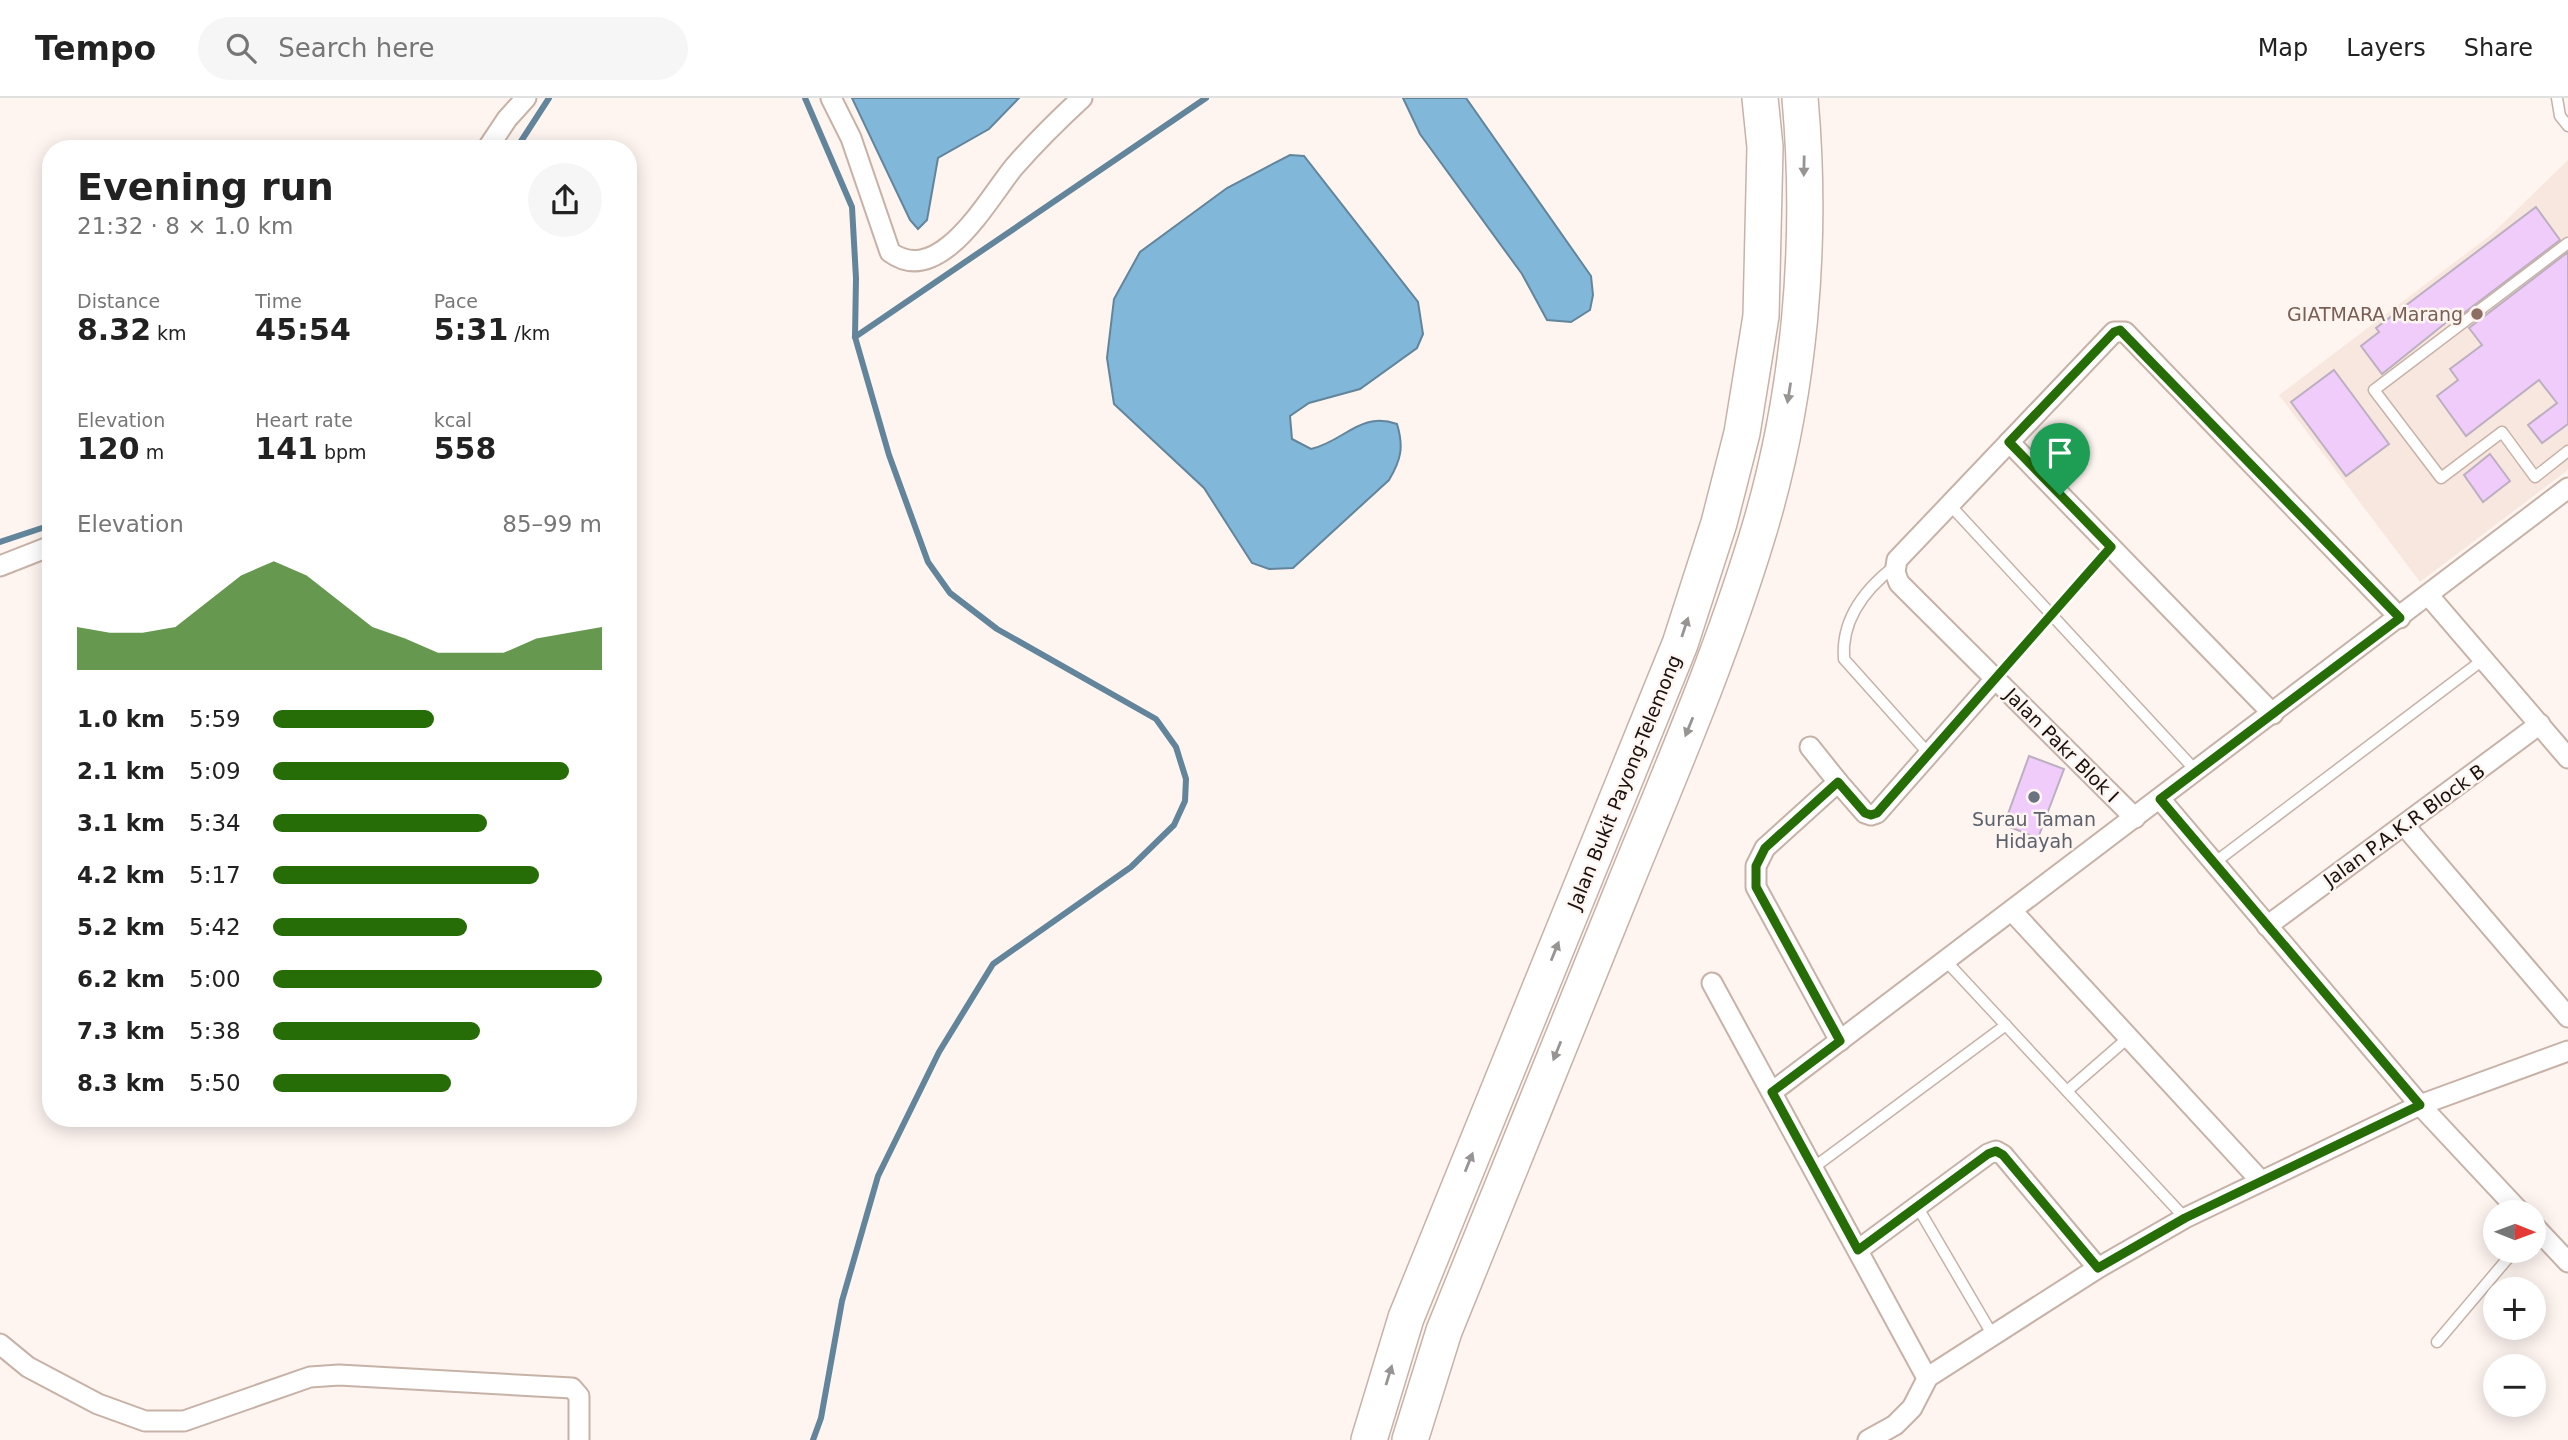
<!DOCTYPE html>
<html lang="en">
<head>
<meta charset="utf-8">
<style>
	:root { --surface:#fff; --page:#f6f6f6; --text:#222; --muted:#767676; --line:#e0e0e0; --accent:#276d07 }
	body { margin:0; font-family:"DejaVu Sans",sans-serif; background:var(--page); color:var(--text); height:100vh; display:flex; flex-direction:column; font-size:26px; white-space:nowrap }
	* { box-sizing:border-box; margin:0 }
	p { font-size:23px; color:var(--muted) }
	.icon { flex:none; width:38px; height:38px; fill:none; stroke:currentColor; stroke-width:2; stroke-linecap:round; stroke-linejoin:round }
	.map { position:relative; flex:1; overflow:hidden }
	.sheet { position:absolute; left:42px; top:42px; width:595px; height:987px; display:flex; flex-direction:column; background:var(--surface); border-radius:28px; box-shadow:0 4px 18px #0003 }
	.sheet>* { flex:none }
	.needle { width:46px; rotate:91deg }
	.controls { position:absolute; left:2483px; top:1102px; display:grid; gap:14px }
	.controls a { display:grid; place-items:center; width:63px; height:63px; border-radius:50%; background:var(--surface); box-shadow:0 4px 18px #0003; font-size:35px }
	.pin { position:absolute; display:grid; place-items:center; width:60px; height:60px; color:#fff; margin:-72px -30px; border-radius:50% 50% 50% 0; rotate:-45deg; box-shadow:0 0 7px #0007 }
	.pin .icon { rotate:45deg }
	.round { display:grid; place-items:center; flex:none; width:74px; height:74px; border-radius:37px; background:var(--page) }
	.summary { display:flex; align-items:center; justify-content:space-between; height:119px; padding:0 35px }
	h1 { font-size:38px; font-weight:700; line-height:52px }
	.figures { display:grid; grid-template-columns:repeat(3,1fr); gap:10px; height:119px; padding:7px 35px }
	.figures div { display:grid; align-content:center }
	.figures b { font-size:30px; font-weight:700 }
	.figures small { font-size:19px; font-weight:400 }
	.figures p { font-size:19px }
	.chart { height:196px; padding:14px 35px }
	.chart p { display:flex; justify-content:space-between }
	.chart svg { width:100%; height:126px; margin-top:7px; fill:var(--accent); opacity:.7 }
	ul { padding:0 35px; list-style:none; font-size:23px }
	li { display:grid; grid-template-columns:112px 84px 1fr; align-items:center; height:52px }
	li i { height:18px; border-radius:9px; background:var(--accent) }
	header { display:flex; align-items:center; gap:42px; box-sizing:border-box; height:98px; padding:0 35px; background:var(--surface); border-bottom:2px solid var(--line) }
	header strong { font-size:33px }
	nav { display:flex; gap:38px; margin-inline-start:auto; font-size:24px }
	.search { width:490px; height:63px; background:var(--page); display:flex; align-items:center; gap:18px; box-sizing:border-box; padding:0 24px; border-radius:38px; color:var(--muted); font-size:26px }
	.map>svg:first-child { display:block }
	.built { fill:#f8e7df }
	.water { fill:#81b7d8; stroke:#62859b; stroke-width:2 }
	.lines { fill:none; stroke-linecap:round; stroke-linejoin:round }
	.stream { stroke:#62859b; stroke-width:6 }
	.building { fill:#f0ccfb; stroke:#bcafc0; stroke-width:2 }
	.lane-casing { stroke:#c7b2a8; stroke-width:13 }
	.street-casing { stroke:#c7b2a8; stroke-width:23 }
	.highway-casing { stroke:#c7b2a8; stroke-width:38 }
	.lane { stroke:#fff; stroke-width:10 }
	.street { stroke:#fff; stroke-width:19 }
	.highway { stroke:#fff; stroke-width:35 }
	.oneway { fill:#979493 }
	.route-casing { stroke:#fff; stroke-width:14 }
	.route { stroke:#276d07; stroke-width:9 }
	.education-dot { fill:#8d6e63; stroke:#fef5f1; stroke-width:2.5 }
	.worship-dot { fill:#6b7280; stroke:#fef5f1; stroke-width:2.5 }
	.labels { text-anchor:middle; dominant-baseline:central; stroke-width:5; stroke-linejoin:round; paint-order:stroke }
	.education-label { font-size:19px; fill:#785e54; stroke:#fef5f1; text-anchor:end }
	.street-label { font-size:19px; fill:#18110e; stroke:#fef5f1 }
	.worship-label { font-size:19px; fill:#5b616d; stroke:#fef5f1 }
</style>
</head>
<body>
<header>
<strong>Tempo</strong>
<div class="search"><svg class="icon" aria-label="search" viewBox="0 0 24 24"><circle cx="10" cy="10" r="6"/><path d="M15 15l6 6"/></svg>Search here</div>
<nav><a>Map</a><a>Layers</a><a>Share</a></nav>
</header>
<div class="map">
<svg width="2568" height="1342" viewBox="0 0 2568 1342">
	<rect width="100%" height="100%" fill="#fef5f1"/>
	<path class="built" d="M2568 62V372L2420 484 2279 297 2492 136Z"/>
	<g class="water">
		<path d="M852 0H1019L989 31 938 60 927 122 918 131 910 122Z"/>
		<path d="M1403 0H1466L1591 178 1593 197 1590 212 1571 224 1547 222 1522 176 1420 36Z"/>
		<path d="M1290 57 1304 58 1418 204 1423 236 1417 250 1360 291 1309 305 1290 318 1292 341 1311 351C1345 343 1360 313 1397 326 1404 349 1401 362 1389 382L1293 470 1269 471 1252 465 1204 390 1114 306 1107 260 1114 201 1140 154 1227 90Z"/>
	</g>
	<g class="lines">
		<g class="stream">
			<path d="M805 0 852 109 856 180 855 239 889 357 928 464 950 495 997 531 1156 621 1176 649 1186 681 1185 703 1174 727 1131 769 993 866 939 954 878 1078 842 1203 821 1320 813 1342"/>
			<path d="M516 51 549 0"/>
			<path d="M855 239 1206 0"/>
			<path d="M0 444 51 427"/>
		</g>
	</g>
	<g class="building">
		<path d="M2536 109 2560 142 2460 218 2458 215 2382 276 2361 248 2379 234 2376 230Z"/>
		<path d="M2568 154V326L2542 345 2528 327 2557 305 2539 282 2466 338 2437 298 2458 282 2450 271 2482 247 2469 230Z"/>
		<path d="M2334 272 2389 346 2346 378 2291 304Z"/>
		<path d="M2490 356 2510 383 2483 404 2464 377Z"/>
		<path d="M2029 658 2064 671 2038 740 2004 727Z"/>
	</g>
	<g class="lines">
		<defs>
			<g id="lane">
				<path d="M2557 0 2560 18 2568 28"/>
				<path d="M2568 145 2374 292 2441 380 2502 334 2535 379 2568 353"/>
				<path d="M1950 407 2197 674"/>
				<path d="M1895 468C1865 491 1841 522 1844 561L1929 656"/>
				<path d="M1995 581 2111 449"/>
				<path d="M2214 765 2484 561"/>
				<path d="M1946 863 2185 1120"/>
				<path d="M2067 993 2129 939"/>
				<path d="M1813 1070 2006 927"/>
				<path d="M1917 1108 1992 1236"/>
				<path d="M2437 1244 2514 1153"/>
			</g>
			<g id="street">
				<path d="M831 0 851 40 890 154C940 191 989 99 1014 69 1035 45 1058 22 1082 0"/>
				<path d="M487 51 507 21 526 0"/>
				<path d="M2009 344 2273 616"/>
				<path d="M0 468 51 448"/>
				<path d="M2429 498 2568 660"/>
				<path d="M1810 649 1838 684"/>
				<path d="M2160 701 2420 1007 2521 1115"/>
				<path d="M2135 720 1899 485 1895 474 1897 462 2114 234H2125L2400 520"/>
				<path d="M2404 727 2568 919"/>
				<path d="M2012 813 2260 1082"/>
				<path d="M2267 828 2540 626"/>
				<path d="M1712 885 1927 1280"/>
				<path d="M1840 943 1756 789V768L1765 750 1838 684 1865 715 1871 717 1877 715 1995 581"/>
				<path d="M1772 994 2568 390"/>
				<path d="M2534 1128 2568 1164"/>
				<path d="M1858 1152 1988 1056 1996 1053 2003 1057 2098 1170"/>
				<path d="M0 1246 28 1269 98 1306 145 1323H184L310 1279 339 1277 572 1290 579 1298V1342"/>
				<path d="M1868 1342 1895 1327 1912 1310 1928 1279 2098 1170 2185 1120 2420 1007 2568 953"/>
			</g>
			<g id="highway">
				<path d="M1369 1342 1406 1220 1680 546 1719 425 1742 335 1761 218 1765 49 1760 0"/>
				<path d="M1410 1342 1444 1233C1504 1084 1565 935 1625 786 1672 671 1721 557 1757 439 1800 299 1813 146 1800 0"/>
			</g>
		</defs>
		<use href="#lane" class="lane-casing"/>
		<use href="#street" class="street-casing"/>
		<use href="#highway" class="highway-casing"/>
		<use href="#lane" class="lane"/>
		<use href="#street" class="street"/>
		<use href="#highway" class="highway"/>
	</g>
	<defs><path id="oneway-solid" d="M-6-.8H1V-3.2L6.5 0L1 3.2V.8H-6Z" transform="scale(1.75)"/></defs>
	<g class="oneway">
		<use href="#oneway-solid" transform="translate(1804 68) rotate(91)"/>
		<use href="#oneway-solid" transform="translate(1789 295) rotate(99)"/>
		<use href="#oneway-solid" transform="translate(1685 529) rotate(-72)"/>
		<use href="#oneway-solid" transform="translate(1689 629) rotate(112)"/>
		<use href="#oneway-solid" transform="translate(1555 853) rotate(-68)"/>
		<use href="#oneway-solid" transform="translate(1557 953) rotate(112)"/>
		<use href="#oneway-solid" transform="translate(1469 1064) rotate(-68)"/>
		<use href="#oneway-solid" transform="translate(1389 1277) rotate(-73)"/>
	</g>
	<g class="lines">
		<defs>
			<path id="route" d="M2120 232 2400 520 2160 701 2420 1007 2185 1120 2098 1170 2003 1057 1996 1053 1988 1056 1858 1152 1772 994 1840 943 1756 789V768L1765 750 1838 684 1865 715 1871 717 1877 715 2111 449 2009 344 2114 234Z"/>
		</defs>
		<use href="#route" class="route-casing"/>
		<use href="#route" class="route"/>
	</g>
	<circle class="education-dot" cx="2477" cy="216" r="7"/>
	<circle class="worship-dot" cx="2034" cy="699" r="7"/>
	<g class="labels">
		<g class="education-label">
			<text x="2463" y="216">GIATMARA Marang</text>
		</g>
		<g class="street-label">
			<text transform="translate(2062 647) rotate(45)">Jalan Pakr Blok I</text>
			<text transform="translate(1624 684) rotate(-68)">Jalan Bukit Payong-Telemong</text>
			<text transform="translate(2404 727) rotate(-36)">Jalan P.A.K.R Block B</text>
		</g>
		<g class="worship-label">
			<text x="2034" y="721">Surau Taman<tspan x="2034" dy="22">Hidayah</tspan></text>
		</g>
	</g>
</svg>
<div class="controls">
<a><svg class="needle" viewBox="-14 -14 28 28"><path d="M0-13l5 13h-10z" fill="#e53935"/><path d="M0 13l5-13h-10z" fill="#767676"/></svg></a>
<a>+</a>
<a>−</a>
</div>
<div class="pin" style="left:2060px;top:397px;background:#1e9e55"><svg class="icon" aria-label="arrive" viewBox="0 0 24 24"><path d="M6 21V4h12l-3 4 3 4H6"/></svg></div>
<section class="sheet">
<div class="summary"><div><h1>Evening run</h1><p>21:32 · 8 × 1.0 km</p></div><a class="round"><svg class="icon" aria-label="share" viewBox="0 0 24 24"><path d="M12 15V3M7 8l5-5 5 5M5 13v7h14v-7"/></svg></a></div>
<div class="figures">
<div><p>Distance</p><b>8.32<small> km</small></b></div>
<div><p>Time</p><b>45:54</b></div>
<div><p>Pace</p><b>5:31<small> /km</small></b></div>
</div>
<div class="figures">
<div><p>Elevation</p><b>120<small> m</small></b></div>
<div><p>Heart rate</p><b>141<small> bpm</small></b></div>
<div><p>kcal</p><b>558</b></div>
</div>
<div class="chart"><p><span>Elevation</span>85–99 m</p>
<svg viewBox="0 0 160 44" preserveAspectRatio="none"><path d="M0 44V29L10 31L20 31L30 29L40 20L50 11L60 6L70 11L80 20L90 29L100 33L110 38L120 38L130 38L140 33L150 31L160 29V44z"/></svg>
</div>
<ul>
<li><b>1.0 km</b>5:59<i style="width:49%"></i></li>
<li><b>2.1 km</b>5:09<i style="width:90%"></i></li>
<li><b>3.1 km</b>5:34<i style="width:65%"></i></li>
<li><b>4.2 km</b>5:17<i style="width:81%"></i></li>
<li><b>5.2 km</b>5:42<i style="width:59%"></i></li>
<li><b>6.2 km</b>5:00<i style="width:100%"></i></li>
<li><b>7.3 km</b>5:38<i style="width:63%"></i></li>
<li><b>8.3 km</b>5:50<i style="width:54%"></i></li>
</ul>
</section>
</div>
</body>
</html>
